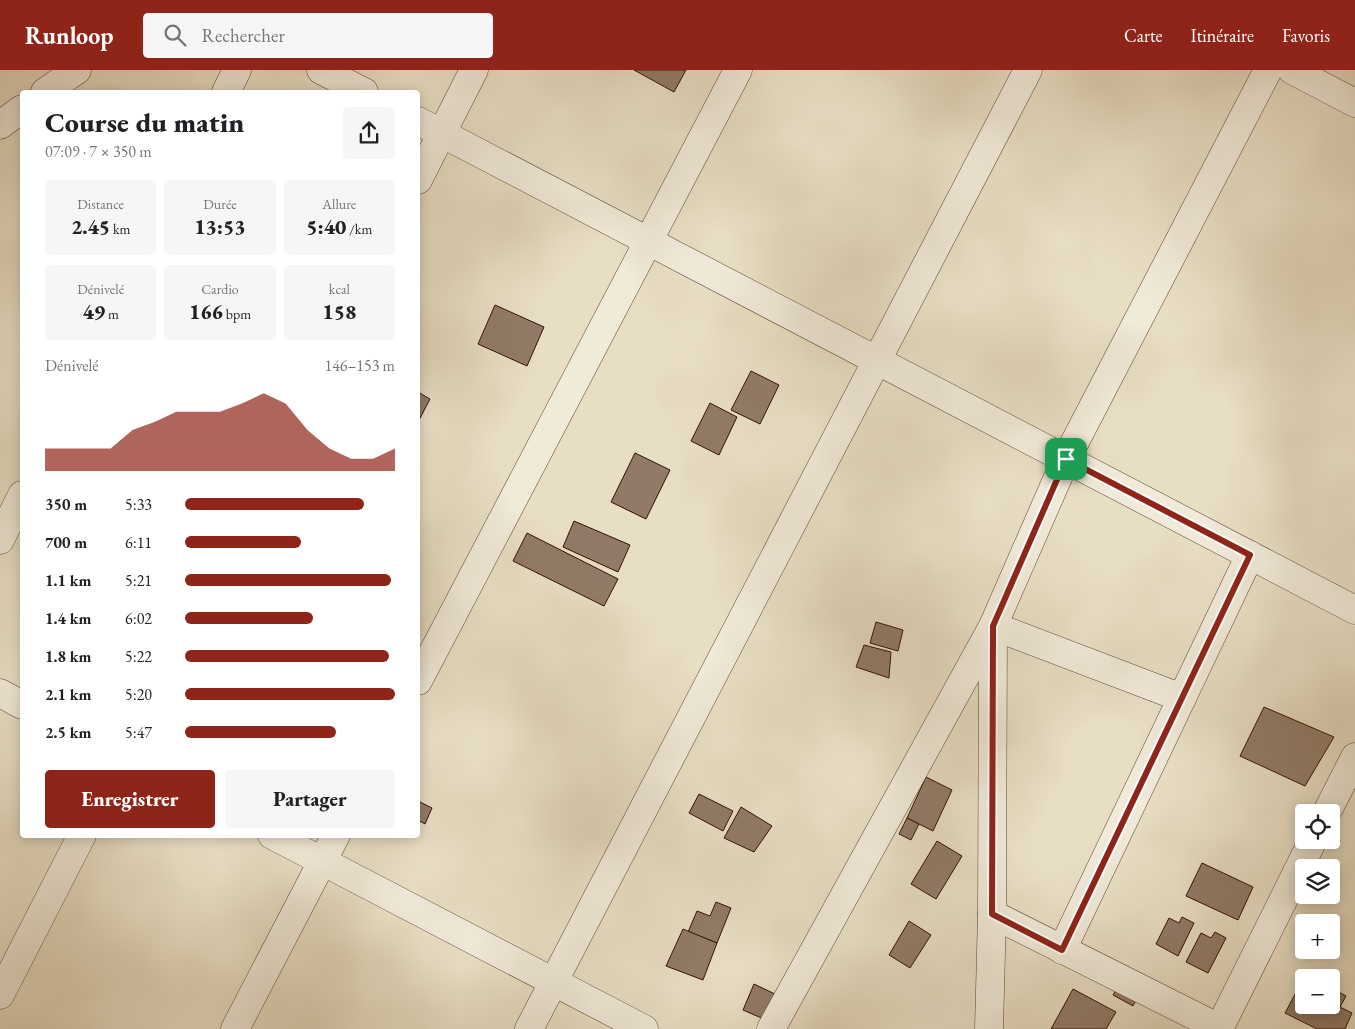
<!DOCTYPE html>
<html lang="fr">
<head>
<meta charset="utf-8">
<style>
	:root { --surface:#fff; --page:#f6f6f6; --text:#202124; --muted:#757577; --accent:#8f2418 }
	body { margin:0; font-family:"EB Garamond",serif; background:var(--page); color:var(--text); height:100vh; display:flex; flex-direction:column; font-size:19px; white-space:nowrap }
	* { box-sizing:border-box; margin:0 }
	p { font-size:16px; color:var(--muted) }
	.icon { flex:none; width:28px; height:28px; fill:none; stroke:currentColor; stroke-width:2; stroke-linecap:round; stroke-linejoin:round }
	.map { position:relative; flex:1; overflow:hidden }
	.drawer { position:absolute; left:20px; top:20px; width:400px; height:748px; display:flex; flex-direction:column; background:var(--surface); border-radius:5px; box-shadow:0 2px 12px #0003 }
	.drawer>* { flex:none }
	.controls { position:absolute; left:1295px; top:734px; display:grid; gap:10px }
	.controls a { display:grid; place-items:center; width:45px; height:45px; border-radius:5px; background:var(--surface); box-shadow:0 2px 12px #0003; font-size:25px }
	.pin { position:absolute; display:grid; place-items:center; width:42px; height:42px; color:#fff; margin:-21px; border-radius:10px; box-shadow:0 2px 8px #0006 }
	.round { display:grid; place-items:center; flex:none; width:52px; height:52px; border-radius:5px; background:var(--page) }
	.headline { display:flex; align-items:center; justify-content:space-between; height:85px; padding:0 25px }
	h1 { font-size:28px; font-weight:800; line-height:38px }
	.metrics { display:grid; grid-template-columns:repeat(3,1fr); gap:8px; height:85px; padding:5px 25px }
	.metrics div { display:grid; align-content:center; border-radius:5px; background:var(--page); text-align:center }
	.metrics b { font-size:21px; font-weight:800 }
	.metrics small { font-size:14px; font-weight:400 }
	.metrics p { font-size:14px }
	.chart { height:140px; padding:10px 25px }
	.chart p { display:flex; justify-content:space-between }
	.chart svg { width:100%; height:90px; margin-top:5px; fill:var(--accent); opacity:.7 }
	.action { display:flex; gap:10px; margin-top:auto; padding:10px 25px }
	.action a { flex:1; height:58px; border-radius:5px; background:var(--accent); color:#fff; font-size:20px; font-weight:800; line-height:58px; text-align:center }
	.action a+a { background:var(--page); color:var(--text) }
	ul { padding:0 25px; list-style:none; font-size:16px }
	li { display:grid; grid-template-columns:80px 60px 1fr; align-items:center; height:38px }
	li i { height:12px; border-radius:6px; background:var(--accent) }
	header { display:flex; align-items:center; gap:30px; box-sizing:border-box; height:70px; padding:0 25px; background:var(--accent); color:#fff }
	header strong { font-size:24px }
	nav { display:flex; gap:28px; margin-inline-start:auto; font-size:18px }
	.search { width:350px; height:45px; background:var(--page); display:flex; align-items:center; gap:12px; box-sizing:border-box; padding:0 18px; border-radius:5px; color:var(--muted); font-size:19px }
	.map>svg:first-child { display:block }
	.building { fill:#917b68; stroke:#331004 }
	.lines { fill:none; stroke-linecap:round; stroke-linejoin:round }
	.minor-casing { stroke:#604434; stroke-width:29 }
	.minor { stroke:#f0ead9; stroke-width:28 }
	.route-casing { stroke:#fff; stroke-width:10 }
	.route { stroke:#8f2418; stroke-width:6 }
</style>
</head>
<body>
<header>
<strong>Runloop</strong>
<div class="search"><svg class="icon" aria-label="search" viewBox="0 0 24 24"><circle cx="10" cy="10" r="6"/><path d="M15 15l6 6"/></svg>Rechercher</div>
<nav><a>Carte</a><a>Itinéraire</a><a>Favoris</a></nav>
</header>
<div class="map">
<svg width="1355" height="959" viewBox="0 0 1355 959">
	<rect width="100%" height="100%" fill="#e8dec4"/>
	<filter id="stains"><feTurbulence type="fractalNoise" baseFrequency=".004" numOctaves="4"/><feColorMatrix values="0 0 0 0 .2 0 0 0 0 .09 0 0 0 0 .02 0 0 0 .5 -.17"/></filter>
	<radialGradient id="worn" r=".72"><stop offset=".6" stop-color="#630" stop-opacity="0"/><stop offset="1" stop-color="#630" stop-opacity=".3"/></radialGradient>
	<g class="building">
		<path d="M634 0H686L674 22Z"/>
		<path d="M495 235 544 257 527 296 478 274Z"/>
		<path d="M751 301 779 315 760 354 731 340Z"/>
		<path d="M418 322 430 329 418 352Z"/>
		<path d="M710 333 737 347 719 385 691 371Z"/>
		<path d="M635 383 670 400 646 449 611 432Z"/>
		<path d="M574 451 630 475 618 502 563 477Z"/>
		<path d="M527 463 618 509 604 536 513 491Z"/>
		<path d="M876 552 903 560 898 581 870 573Z"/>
		<path d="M864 575 891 582 889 608 856 597Z"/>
		<path d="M1264 637 1334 667 1305 716 1240 686Z"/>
		<path d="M926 707 952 720 933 761 907 748Z"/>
		<path d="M699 724 733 741 723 761 689 743Z"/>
		<path d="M418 731 432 738 425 754 418 750Z"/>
		<path d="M741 737 772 756 754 782 724 768Z"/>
		<path d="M907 748 919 754 911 770 899 764Z"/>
		<path d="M937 771 962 786 936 829 911 814Z"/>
		<path d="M1202 793 1253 817 1238 850 1186 826Z"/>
		<path d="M716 832 731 838 717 873 688 862 697 841 710 846Z"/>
		<path d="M1182 847 1194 853 1178 886 1156 874 1169 848 1179 853Z"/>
		<path d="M909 851 931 865 910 898 889 885Z"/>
		<path d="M683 859 717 873 703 910 666 896Z"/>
		<path d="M1215 862 1226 868 1208 903 1186 892 1201 863 1211 868Z"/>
		<path d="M1121 911 1140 922 1133 936 1113 925Z"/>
		<path d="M754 914 777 925 766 950 743 940Z"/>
		<path d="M1300 915 1304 917V935H1331V918L1346 926 1340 937 1352 943 1345 959H1317L1285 943Z"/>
		<path d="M1073 919 1116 942 1106 959H1051Z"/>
	</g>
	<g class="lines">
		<defs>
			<g id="minor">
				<path d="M321 0 364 22"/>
				<path d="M1292 0 1355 33"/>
				<path d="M45 22 77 0"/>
				<path d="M226 22 237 0"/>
				<path d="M418 51 1355 540"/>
				<path d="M0 55 22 39"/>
				<path d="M418 110 474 0"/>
				<path d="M0 470 22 425"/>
				<path d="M418 611 738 0"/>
				<path d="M0 623 22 635"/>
				<path d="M1327 742 1355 687"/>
				<path d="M272 765 644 959"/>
				<path d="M992 844 1221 959"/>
				<path d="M1062 880 1250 485"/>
				<path d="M0 925 82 765"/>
				<path d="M235 959 336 765"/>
				<path d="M529 959 1028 0"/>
				<path d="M771 959 993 556 1066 389 1268 0"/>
				<path d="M989 959 992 844 993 556 1182 628"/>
				<path d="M1219 959 1313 770"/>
			</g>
		</defs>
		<use href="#minor" class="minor-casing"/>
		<use href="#minor" class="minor"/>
	</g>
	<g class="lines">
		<defs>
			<path id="route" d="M1066 389 1250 485 1062 880 992 844 993 556Z"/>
		</defs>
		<use href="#route" class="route-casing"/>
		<use href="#route" class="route"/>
	</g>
	<rect width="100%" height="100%" filter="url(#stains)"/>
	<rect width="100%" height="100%" fill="url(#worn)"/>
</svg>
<div class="controls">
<a><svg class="icon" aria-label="locate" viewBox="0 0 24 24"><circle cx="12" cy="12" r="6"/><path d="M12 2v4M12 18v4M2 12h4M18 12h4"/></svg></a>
<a><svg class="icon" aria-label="layers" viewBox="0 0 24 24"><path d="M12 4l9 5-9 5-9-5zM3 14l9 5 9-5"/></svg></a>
<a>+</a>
<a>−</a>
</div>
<div class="pin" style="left:1066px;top:389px;background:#1e9e55"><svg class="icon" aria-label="arrive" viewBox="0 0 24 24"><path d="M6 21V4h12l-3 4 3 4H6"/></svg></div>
<section class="drawer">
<div class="headline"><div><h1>Course du matin</h1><p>07:09 · 7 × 350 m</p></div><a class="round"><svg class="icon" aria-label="share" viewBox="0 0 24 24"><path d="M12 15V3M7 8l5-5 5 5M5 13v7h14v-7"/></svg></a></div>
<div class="metrics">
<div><p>Distance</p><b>2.45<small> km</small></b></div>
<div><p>Durée</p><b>13:53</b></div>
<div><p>Allure</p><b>5:40<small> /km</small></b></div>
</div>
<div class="metrics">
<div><p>Dénivelé</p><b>49<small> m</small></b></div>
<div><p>Cardio</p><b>166<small> bpm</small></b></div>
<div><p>kcal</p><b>158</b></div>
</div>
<div class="chart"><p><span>Dénivelé</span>146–153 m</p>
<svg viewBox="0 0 160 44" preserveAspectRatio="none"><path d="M0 44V33L10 33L20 33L30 33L40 24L50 20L60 15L70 15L80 15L90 11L100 6L110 11L120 24L130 33L140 38L150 38L160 33V44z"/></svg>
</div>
<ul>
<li><b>350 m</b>5:33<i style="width:85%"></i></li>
<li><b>700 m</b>6:11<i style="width:55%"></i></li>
<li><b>1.1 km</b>5:21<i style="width:98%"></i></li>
<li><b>1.4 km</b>6:02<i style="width:61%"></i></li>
<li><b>1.8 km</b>5:22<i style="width:97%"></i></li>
<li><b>2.1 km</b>5:20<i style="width:100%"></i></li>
<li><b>2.5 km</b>5:47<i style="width:72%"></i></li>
</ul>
<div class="action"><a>Enregistrer</a><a>Partager</a></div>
</section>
</div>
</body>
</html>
